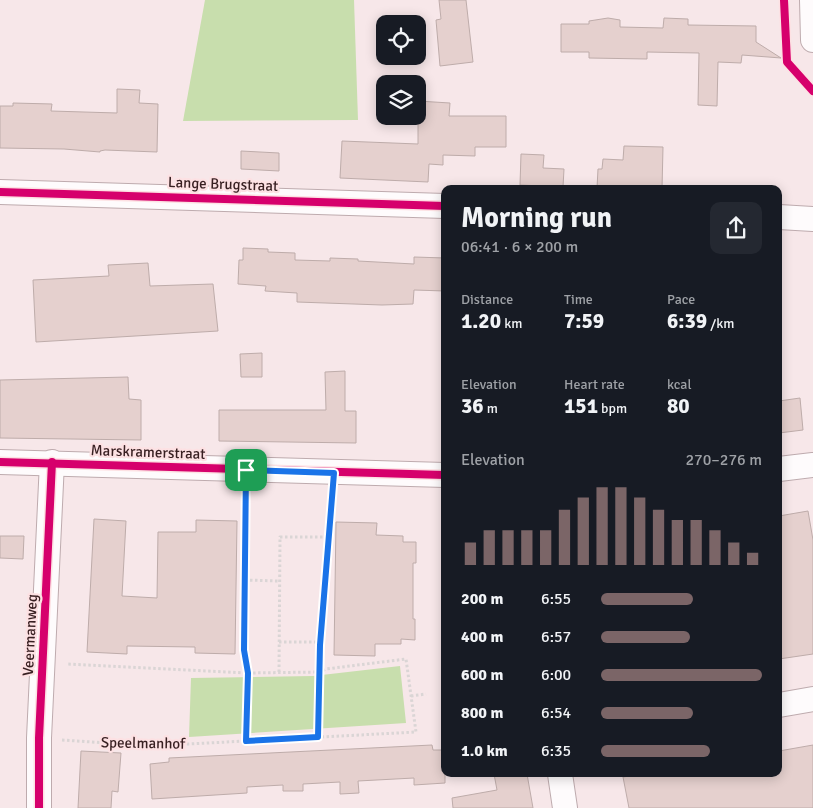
<!DOCTYPE html>
<html lang="en">
<head>
<meta charset="utf-8">
<style>
	:root { --surface:#171b24; --page:#242831; --text:#f1f3f6; --muted:#9ea1a6; --accent:#7b6567 }
	body { margin:0; font-family:Signika,sans-serif; background:var(--page); color:var(--text); height:100vh; display:flex; flex-direction:column; font-size:19px; white-space:nowrap }
	* { box-sizing:border-box; margin:0 }
	p { font-size:16px; color:var(--muted) }
	.icon { flex:none; width:28px; height:28px; fill:none; stroke:currentColor; stroke-width:2; stroke-linecap:round; stroke-linejoin:round }
	.map { position:relative; flex:1; overflow:hidden }
	.side { position:absolute; left:441px; top:185px; width:341px; height:592px; display:flex; flex-direction:column; background:var(--surface); border-radius:10px; box-shadow:0 2px 12px #0003 }
	.side>* { flex:none }
	.tools { position:absolute; left:376px; top:15px; display:grid; gap:10px }
	.tools a { display:grid; place-items:center; width:50px; height:50px; border-radius:10px; background:var(--surface); box-shadow:0 2px 12px #0003; font-size:25px }
	.pin { position:absolute; display:grid; place-items:center; width:42px; height:42px; color:#fff; margin:-21px; border-radius:10px; box-shadow:0 2px 8px #0006 }
	.round { display:grid; place-items:center; flex:none; width:52px; height:52px; border-radius:10px; background:var(--page) }
	.overview { display:flex; align-items:center; justify-content:space-between; height:85px; padding:0 20px }
	h1 { font-size:28px; font-weight:800; line-height:38px }
	.stats { display:grid; grid-template-columns:repeat(3,1fr); gap:8px; height:85px; padding:5px 20px }
	.stats div { display:grid; align-content:center }
	.stats b { font-size:21px; font-weight:800 }
	.stats small { font-size:14px; font-weight:400 }
	.stats p { font-size:14px }
	.chart { height:140px; padding:10px 20px }
	.chart p { display:flex; justify-content:space-between }
	.chart svg { width:100%; height:90px; margin-top:5px; stroke:var(--accent); stroke-width:6 }
	ul { padding:0 20px; list-style:none; font-size:16px }
	li { display:grid; grid-template-columns:80px 60px 1fr; align-items:center; height:38px }
	li i { height:12px; border-radius:6px; background:var(--accent) }
	.map>svg:first-child { display:block }
	.green { fill:#c8dead }
	.building { fill:#e5d0ce; stroke:#beacaa }
	.lines { fill:none; stroke-linecap:round; stroke-linejoin:round }
	.minor-casing { stroke:#beabae; stroke-width:26 }
	.path { stroke:#dad5d5; stroke-width:3; stroke-dasharray:2.5 2.5; stroke-linecap:butt }
	.minor { stroke:#fefbfc; stroke-width:24 }
	.cycleway-casing { stroke:#fde1e3; stroke-width:11 }
	.cycleway { stroke:#d6006c; stroke-width:8 }
	.route-casing { stroke:#fff; stroke-width:10 }
	.route { stroke:#1a73e8; stroke-width:6 }
	.labels { text-anchor:middle; dominant-baseline:central; stroke-width:4.5; stroke-linejoin:round; paint-order:stroke }
	.street-label { font-size:15px; fill:#381f21; stroke:#fde1e3 }
</style>
</head>
<body>
<div class="map">
<svg width="813" height="808" viewBox="0 0 813 808">
	<rect width="100%" height="100%" fill="#f7e7e9"/>
	<g class="green">
		<path d="M205 0H354L358 120 183 121Z"/>
		<path d="M400 666 406 723 189 737 191 678 313 676Z"/>
	</g>
	<g class="building">
		<path d="M439 0H466L473 62 440 66 436 20 441 19Z"/>
		<path d="M608 18 620 20V27L663 28 664 18 688 19V25L756 26V42L781 58 742 55 741 63 718 62 717 106 698 105 699 53 647 52V59L589 58V52H561V24H589V21Z"/>
		<path d="M117 89 140 90 139 103 158 104 157 152 105 150 100 151V152L64 149 0 148V106H13V103L52 104 51 111 117 113Z"/>
		<path d="M418 101 450 103 449 116H506V147H475V156L443 155V165L429 164 428 182 340 178 342 141 418 144Z"/>
		<path d="M624 146 663 147 662 189 597 188 598 169H602L603 159 623 160Z"/>
		<path d="M241 151 279 153V171L241 169Z"/>
		<path d="M521 154 544 155 543 168 564 169 563 187 520 185Z"/>
		<path d="M243 248 268 249V252L295 253V260L330 261V258L358 259V261L414 264V257L445 258V291L414 290 413 304 382 305 297 302V293L265 291 266 286 238 284 239 260H243Z"/>
		<path d="M148 263 150 286 213 284 218 331 36 342 33 280 109 276 108 265Z"/>
		<path d="M262 353V377H241L240 354Z"/>
		<path d="M345 371V411H356V443L219 441V410H326L325 372Z"/>
		<path d="M128 377 129 399 141 400V440L0 438V380Z"/>
		<path d="M800 398 803 430 779 433V401Z"/>
		<path d="M808 511 813 540V654L779 659V516Z"/>
		<path d="M94 519 126 521 122 596 157 598 158 532H196V520L237 521 235 654 195 653V647L127 646V654L87 652Z"/>
		<path d="M336 522 377 523 376 535 403 536V542H416V563H413V619H415V640L401 639V644H375V656L334 655Z"/>
		<path d="M0 536H24L23 559 0 558Z"/>
		<path d="M432 745 433 750H445V783L414 785V778L358 781 359 793 340 794V782L303 784V791H283V785L247 787V793L152 799 150 764 169 762V758Z"/>
		<path d="M813 745V808H629L623 777 642 774H779V751Z"/>
		<path d="M81 751 121 753 118 792 112 791 111 808H78Z"/>
		<path d="M494 774H527L533 808H453L452 798 497 790Z"/>
	</g>
	<g class="lines">
		<defs>
			<g id="minor">
				<path d="M812 0 813 40"/>
				<path d="M0 192 445 206"/>
				<path d="M779 217 813 219"/>
				<path d="M0 462 445 475"/>
				<path d="M779 469 813 465"/>
				<path d="M779 705 813 699"/>
				<path d="M560 774 565 808"/>
				<path d="M39 808V738L52 462"/>
			</g>
		</defs>
		<use href="#minor" class="minor-casing"/>
		<g class="path">
			<path d="M245 580 279 581"/>
			<path d="M279 642H320"/>
			<path d="M279 672 280 537H328"/>
			<path d="M411 696 426 694"/>
			<path d="M318 737 320 645 332 493"/>
			<path d="M62 740 151 746 416 732 406 659 326 669 320 672 248 673 66 664"/>
			<path d="M246 741 248 673 244 649 246 493"/>
		</g>
		<use href="#minor" class="minor"/>
		<defs>
			<g id="cycleway">
				<path d="M784 0 787 62 813 91"/>
				<path d="M0 192 445 206"/>
				<path d="M0 462 445 475"/>
				<path d="M39 808V738L52 462"/>
			</g>
		</defs>
		<use href="#cycleway" class="cycleway-casing"/>
		<use href="#cycleway" class="cycleway"/>
	</g>
	<g class="lines">
		<defs>
			<path id="route" d="M246 470 334 473 320 645 318 737 246 741 248 673 244 650Z"/>
		</defs>
		<use href="#route" class="route-casing"/>
		<use href="#route" class="route"/>
	</g>
	<g class="labels">
		<g class="street-label">
			<text transform="translate(223 184) rotate(2)">Lange Brugstraat</text>
			<text transform="translate(148 452) rotate(2)">Marskramerstraat</text>
			<text transform="translate(30 635) rotate(-87)">Veermanweg</text>
			<text transform="translate(143 743) rotate(1)">Speelmanhof</text>
		</g>
	</g>
</svg>
<div class="tools">
<a><svg class="icon" aria-label="locate" viewBox="0 0 24 24"><circle cx="12" cy="12" r="6"/><path d="M12 2v4M12 18v4M2 12h4M18 12h4"/></svg></a>
<a><svg class="icon" aria-label="layers" viewBox="0 0 24 24"><path d="M12 4l9 5-9 5-9-5zM3 14l9 5 9-5"/></svg></a>
</div>
<div class="pin" style="left:246px;top:470px;background:#1e9e55"><svg class="icon" aria-label="arrive" viewBox="0 0 24 24"><path d="M6 21V4h12l-3 4 3 4H6"/></svg></div>
<section class="side">
<div class="overview"><div><h1>Morning run</h1><p>06:41 · 6 × 200 m</p></div><a class="round"><svg class="icon" aria-label="share" viewBox="0 0 24 24"><path d="M12 15V3M7 8l5-5 5 5M5 13v7h14v-7"/></svg></a></div>
<div class="stats">
<div><p>Distance</p><b>1.20<small> km</small></b></div>
<div><p>Time</p><b>7:59</b></div>
<div><p>Pace</p><b>6:39<small> /km</small></b></div>
</div>
<div class="stats">
<div><p>Elevation</p><b>36<small> m</small></b></div>
<div><p>Heart rate</p><b>151<small> bpm</small></b></div>
<div><p>kcal</p><b>80</b></div>
</div>
<div class="chart"><p><span>Elevation</span>270–276 m</p>
<svg viewBox="0 0 160 44" preserveAspectRatio="none"><path d="M5 44V33M15 44V27M25 44V27M35 44V27M45 44V27M55 44V17M65 44V11M75 44V6M85 44V6M95 44V11M105 44V17M115 44V22M125 44V22M135 44V27M145 44V33M155 44V38"/></svg>
</div>
<ul>
<li><b>200 m</b>6:55<i style="width:57%"></i></li>
<li><b>400 m</b>6:57<i style="width:55%"></i></li>
<li><b>600 m</b>6:00<i style="width:100%"></i></li>
<li><b>800 m</b>6:54<i style="width:57%"></i></li>
<li><b>1.0 km</b>6:35<i style="width:68%"></i></li>
</ul>
</section>
</div>
</body>
</html>
